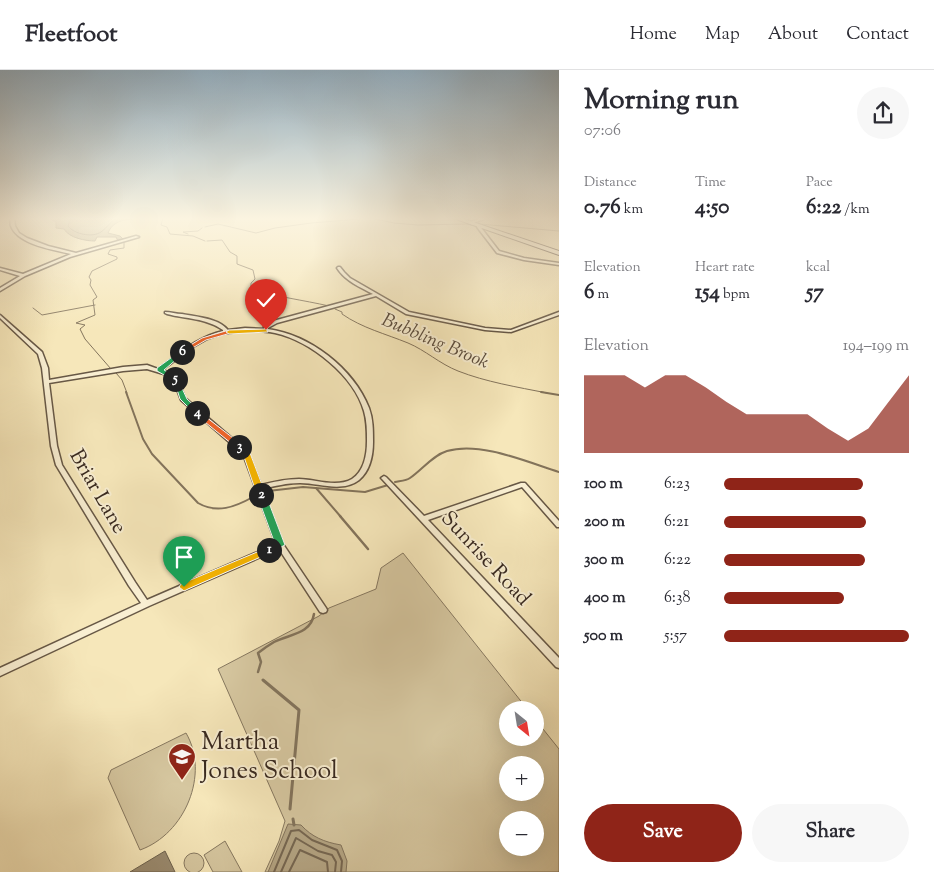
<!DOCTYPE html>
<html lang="en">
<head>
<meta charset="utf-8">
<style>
	:root { --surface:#fff; --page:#f7f7f7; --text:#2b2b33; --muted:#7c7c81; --line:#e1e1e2; --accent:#8f2418 }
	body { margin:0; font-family:"Sorts Mill Goudy",serif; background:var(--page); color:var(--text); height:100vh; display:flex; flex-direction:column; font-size:19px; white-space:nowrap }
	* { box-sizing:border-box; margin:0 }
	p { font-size:16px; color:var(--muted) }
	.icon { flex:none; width:28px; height:28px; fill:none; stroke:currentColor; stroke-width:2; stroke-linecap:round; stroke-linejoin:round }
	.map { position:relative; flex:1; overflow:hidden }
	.details { display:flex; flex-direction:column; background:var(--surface); width:375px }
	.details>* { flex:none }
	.needle { width:32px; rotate:150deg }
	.controls { position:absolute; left:499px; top:631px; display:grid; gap:10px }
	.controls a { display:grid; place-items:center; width:45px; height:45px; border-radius:50%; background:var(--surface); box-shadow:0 5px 20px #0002; font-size:25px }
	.pin { position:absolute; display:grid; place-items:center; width:42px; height:42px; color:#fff; margin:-51px -21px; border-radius:50% 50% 50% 0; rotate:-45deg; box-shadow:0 0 5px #0007 }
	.pin .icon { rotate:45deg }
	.km { position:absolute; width:25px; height:25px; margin:-12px; border-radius:50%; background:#222; color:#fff; font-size:14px; line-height:25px; text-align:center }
	.round { display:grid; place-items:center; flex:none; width:52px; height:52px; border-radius:26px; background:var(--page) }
	.summary { display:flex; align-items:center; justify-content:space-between; height:85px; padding:0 25px }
	h1 { font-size:28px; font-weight:800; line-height:38px }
	.stats { display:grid; grid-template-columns:repeat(3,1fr); gap:8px; height:85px; padding:5px 25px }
	.stats div { display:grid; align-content:center }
	.stats b { font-size:21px; font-weight:800 }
	.stats small { font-size:14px; font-weight:400 }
	.stats p { font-size:14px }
	.chart { height:140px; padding:10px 25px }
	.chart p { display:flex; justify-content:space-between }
	.chart svg { width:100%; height:90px; margin-top:5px; fill:var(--accent); opacity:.7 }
	.action { display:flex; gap:10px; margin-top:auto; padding:10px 25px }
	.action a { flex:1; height:58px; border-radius:30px; background:var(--accent); color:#fff; font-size:20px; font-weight:800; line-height:58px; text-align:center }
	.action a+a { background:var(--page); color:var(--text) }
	ul { padding:0 25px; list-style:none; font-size:16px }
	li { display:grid; grid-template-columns:80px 60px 1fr; align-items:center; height:38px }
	li i { height:12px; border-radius:6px; background:var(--accent) }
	header { display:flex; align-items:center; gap:30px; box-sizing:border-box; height:70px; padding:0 25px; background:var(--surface); border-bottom:1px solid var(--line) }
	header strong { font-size:24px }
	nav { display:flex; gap:28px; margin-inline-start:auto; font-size:18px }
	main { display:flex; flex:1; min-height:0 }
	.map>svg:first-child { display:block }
	.green { fill:#d6c7a0; stroke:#867860; fill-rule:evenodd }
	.water { fill:#b5a685; stroke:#83745c }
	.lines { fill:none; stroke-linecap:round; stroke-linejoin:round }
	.shore-far1 { stroke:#766752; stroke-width:1 }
	.shore { stroke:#766752; stroke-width:2 }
	.stream-far3 { stroke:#83745c; stroke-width:1 }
	.stream-far2 { stroke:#83745c; stroke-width:2 }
	.stream-far1 { stroke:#83745c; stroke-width:2.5 }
	.stream { stroke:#83745c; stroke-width:3 }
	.building { fill:#9a8b70; stroke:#6c614e }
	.minor-casing { stroke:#675846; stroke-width:3 }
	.secondary-casing { stroke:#37281f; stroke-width:2 }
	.minor { fill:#f9efd2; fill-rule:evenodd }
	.secondary { fill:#f9efd2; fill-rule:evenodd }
	.split-1 { fill:#f5b400; stroke:#fff }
	.split-2 { fill:#22a559; stroke:#fff }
	.split-3 { fill:#f5b400; stroke:#fff }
	.split-4 { fill:#f0652b; stroke:#fff }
	.split-5 { fill:#22a559; stroke:#fff }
	.split-6 { fill:#22a559; stroke:#fff }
	.split-7 { fill:#f0652b; stroke:#fff }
	.split-8 { fill:#f5b400; stroke:#fff }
	.labels { text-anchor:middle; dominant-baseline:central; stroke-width:4; stroke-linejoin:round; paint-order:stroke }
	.far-water-label { font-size:19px; font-style:italic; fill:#5d4e3e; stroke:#f9efd2 }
	.street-label { font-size:21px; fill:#37281f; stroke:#f9efd2 }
	.near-poi-label { font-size:25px; fill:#37281f; stroke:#f9efd2; text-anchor:start }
</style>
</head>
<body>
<header>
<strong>Fleetfoot</strong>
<nav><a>Home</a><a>Map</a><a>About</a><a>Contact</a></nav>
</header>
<main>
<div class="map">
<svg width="559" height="802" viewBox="0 0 559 802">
	<rect width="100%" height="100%" fill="#f6e7ba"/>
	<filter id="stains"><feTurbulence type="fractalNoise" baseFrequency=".004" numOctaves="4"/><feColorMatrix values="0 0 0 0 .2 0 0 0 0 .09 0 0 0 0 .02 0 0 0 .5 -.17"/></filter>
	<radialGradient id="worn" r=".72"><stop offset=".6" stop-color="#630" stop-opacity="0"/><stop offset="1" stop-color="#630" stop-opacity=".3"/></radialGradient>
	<g class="green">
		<path d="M403 483 528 640H508V668H535V649L559 679V802H265L279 771 285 751 218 599 319 546 329 538 376 519 381 498ZM508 695H535V722H508ZM508 750H535V778H508Z"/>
		<path d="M186 663C210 704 185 764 140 780L108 708 111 700Z"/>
		<path d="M225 771 242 802H213L204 785Z"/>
		<circle cx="194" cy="793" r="10"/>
	</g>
	<g class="water">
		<path d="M49 148H57L61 151 82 148H154C138 150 115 145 108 163L120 166 124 170 118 171 116 167H97L95 171C86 171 69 168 64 159L56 158V152Z"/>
		<path d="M288 754 301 755C312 767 324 772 341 775L347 791 346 802H268Z"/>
	</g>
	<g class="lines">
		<path class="shore-far1" d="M71 148 68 156C74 164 92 168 101 162 107 158 110 152 116 148"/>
		<g class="shore">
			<path d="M274 802 291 761 299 760 312 770 337 780 342 791 341 802"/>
			<path d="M281 802 296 768 318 781 332 785 336 792 335 802"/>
			<path d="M289 802 300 780 327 792 328 802"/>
		</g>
		<g class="stream-far3">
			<path d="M163 148 161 155 167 157 170 164 193 166 205 171"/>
			<path d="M479 154 559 161"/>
			<path d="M205 157 218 154 256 163 275 158 311 153 371 148 394 153 418 155 468 154"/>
			<path d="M188 164 183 162 198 161 202 158"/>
			<path d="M207 171 222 170 230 182 237 186V194L253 200 255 209 251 213V219C277 227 303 230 329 236"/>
			<path d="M33 238 42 245 95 235"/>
			<path d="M335 239 342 242V244C362 258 386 264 408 273 425 280 440 294 458 301 486 312 517 317 547 323"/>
			<path d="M111 299 85 269 80 259 85 255 76 253 95 245 93 230 97 227 90 215 91 210 89 207 92 201 117 189V187L108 184 110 180 124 178V173"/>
			<path d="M116 303 122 310 127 323"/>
		</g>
		<g class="stream-far2">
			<path d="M126 322 143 369 152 384 198 433C217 444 235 437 253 427"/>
			<path d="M541 322 559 325"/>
			<path d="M395 412C399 411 406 411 410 408 422 400 433 385 447 381 480 371 527 392 559 402"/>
			<path d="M316 418 341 447"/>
			<path d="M268 421 303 417 365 422 388 415"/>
		</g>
		<g class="stream-far1">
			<path d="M340 446 368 479"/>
			<path d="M258 602 261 592 258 583C263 579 269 575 274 572 290 564 311 564 314 544"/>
		</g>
		<g class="stream">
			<path d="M263 610 299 640 290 739"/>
			<path d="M293 749 294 755"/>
		</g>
	</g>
	<path class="building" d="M165 781 175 802H130Z"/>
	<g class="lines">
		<defs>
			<g id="minor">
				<path d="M10 148H14L15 156 19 163 27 168 48 176 76 183 136 166 139 167 70 187 25 206 0 221V218L20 206 0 200V198L23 204 71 184C55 180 18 175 11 156 10 154 11 151 10 148Z"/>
				<path d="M481 148H486L471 154 468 153Z"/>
				<path d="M477 155H479L499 181 524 188 559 193V195L524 190 497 183 477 157Z"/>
				<path d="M338 197H340L344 202 350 208 409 242 485 258 511 260 559 242V245L511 262 485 260 406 244 376 226 277 253 268 258V259C310 265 353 298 369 338 373 349 373 360 373 372 373 385 370 401 359 410 342 423 319 413 300 413 287 413 275 416 262 419L283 474 326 538 327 540 326 542 323 543 320 542 279 479 149 536 0 606V598L141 533 129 516 56 395 51 376 42 298 38 284 0 248V245L42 282 48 298 49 310 123 297 147 295 158 299C179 284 197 267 223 261V260C206 248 186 249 167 244L165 243V242C171 242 176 244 182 244 197 247 218 248 228 260L245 258 264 259V256L273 251 373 224C360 217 345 211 337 198ZM245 261C255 261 265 261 275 263 311 271 354 306 364 341 367 351 367 361 367 371 367 385 364 401 352 409 336 418 315 409 299 409 286 409 273 412 261 415L248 382 185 328 177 307 171 303 162 300 193 277 207 269 221 264ZM147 299 167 305 173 309 181 330 243 384 276 474 147 530 135 512 62 395 57 376 49 313 123 301Z"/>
				<path d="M384 406 386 407 424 446 521 413H525L559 451V457H557L522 417 428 450 559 588V598L556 597 382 409 381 408Z"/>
			</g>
			<path id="secondary" d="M453 148H461L559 181V185Z"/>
		</defs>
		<use href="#minor" class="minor-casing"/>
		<use href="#secondary" class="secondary-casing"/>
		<use href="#minor" class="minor"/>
		<use href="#secondary" class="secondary"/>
	</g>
	<linearGradient id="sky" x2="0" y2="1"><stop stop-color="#93aec0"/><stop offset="0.57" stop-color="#fbf4e0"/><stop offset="1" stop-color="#fbf4e0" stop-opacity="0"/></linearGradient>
	<rect width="559" height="261" fill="url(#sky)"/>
	<path class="split-1" d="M269 477H272V482L188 519 184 521 179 517 181 514Z"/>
	<path class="split-2" d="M261 422 266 425 285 475 269 483 266 482V477L275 474 257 425Z"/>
	<path class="split-3" d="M237 375H242L250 383 266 425 264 427H261L257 425 243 384 236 377Z"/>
	<path class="split-4" d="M197 340 242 375V378H237L195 344 194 343Z"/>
	<path class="split-5" d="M173 307H177L187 329 200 341V344H195L180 329Z"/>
	<path class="split-6" d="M182 280 185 282 184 283 164 300 177 307V310H173L157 301V298Z"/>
	<path class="split-7" d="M229 260 231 263 206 270 184 283 179 282 202 268Z"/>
	<path class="split-8" d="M266 259 268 262 229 264 226 262 229 260Z"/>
	<defs>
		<symbol id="school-pin" viewBox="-11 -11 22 30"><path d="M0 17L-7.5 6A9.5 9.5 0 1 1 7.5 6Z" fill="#8f2418" stroke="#f9efd2"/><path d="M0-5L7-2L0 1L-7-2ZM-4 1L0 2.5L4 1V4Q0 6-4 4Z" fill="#fff"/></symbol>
	</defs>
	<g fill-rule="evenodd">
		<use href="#school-pin" x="166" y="671" width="32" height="43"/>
	</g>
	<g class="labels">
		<g class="far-water-label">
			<text transform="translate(435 272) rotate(23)">Bubbling Brook</text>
		</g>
		<g class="street-label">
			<text transform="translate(97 422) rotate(60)">Briar Lane</text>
			<text transform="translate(485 489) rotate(47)">Sunrise Road</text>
		</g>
		<g class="near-poi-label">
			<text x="201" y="673">Martha<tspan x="201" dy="29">Jones School</tspan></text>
		</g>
	</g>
	<rect width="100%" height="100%" filter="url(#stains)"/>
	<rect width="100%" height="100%" fill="url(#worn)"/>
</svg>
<div class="controls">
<a><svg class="needle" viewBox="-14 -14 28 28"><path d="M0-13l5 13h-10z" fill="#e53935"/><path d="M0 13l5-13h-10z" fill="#7c7c81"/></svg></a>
<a>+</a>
<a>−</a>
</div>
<div class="pin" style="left:184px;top:517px;background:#1e9e55"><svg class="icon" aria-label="arrive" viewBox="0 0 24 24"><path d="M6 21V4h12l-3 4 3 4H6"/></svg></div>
<div class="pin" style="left:266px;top:260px;background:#d93025"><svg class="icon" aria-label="check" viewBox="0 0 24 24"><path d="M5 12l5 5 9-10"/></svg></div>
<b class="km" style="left:269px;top:480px">1</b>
<b class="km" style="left:261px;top:425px">2</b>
<b class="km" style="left:239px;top:377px">3</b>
<b class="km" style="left:197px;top:343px">4</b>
<b class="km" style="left:175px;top:309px">5</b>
<b class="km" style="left:182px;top:282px">6</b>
</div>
<section class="details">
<div class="summary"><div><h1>Morning run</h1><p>07:06</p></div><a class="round"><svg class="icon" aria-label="share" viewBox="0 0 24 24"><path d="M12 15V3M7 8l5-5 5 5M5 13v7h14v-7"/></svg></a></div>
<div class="stats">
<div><p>Distance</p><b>0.76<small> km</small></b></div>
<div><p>Time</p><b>4:50</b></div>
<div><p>Pace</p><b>6:22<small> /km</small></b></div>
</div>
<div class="stats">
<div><p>Elevation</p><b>6<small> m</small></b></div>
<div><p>Heart rate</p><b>154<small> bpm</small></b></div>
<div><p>kcal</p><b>57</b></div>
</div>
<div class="chart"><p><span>Elevation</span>194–199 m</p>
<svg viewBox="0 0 160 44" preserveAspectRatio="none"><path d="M0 44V6L10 6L20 6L30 12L40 6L50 6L60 12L70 19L80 25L90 25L100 25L110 25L120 32L130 38L140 32L150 19L160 6V44z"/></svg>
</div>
<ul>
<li><b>100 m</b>6:23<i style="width:75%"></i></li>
<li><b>200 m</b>6:21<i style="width:77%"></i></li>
<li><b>300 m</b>6:22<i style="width:76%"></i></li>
<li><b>400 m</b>6:38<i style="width:65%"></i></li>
<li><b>500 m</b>5:57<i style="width:100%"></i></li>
</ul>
<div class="action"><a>Save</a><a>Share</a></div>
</section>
</main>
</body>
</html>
